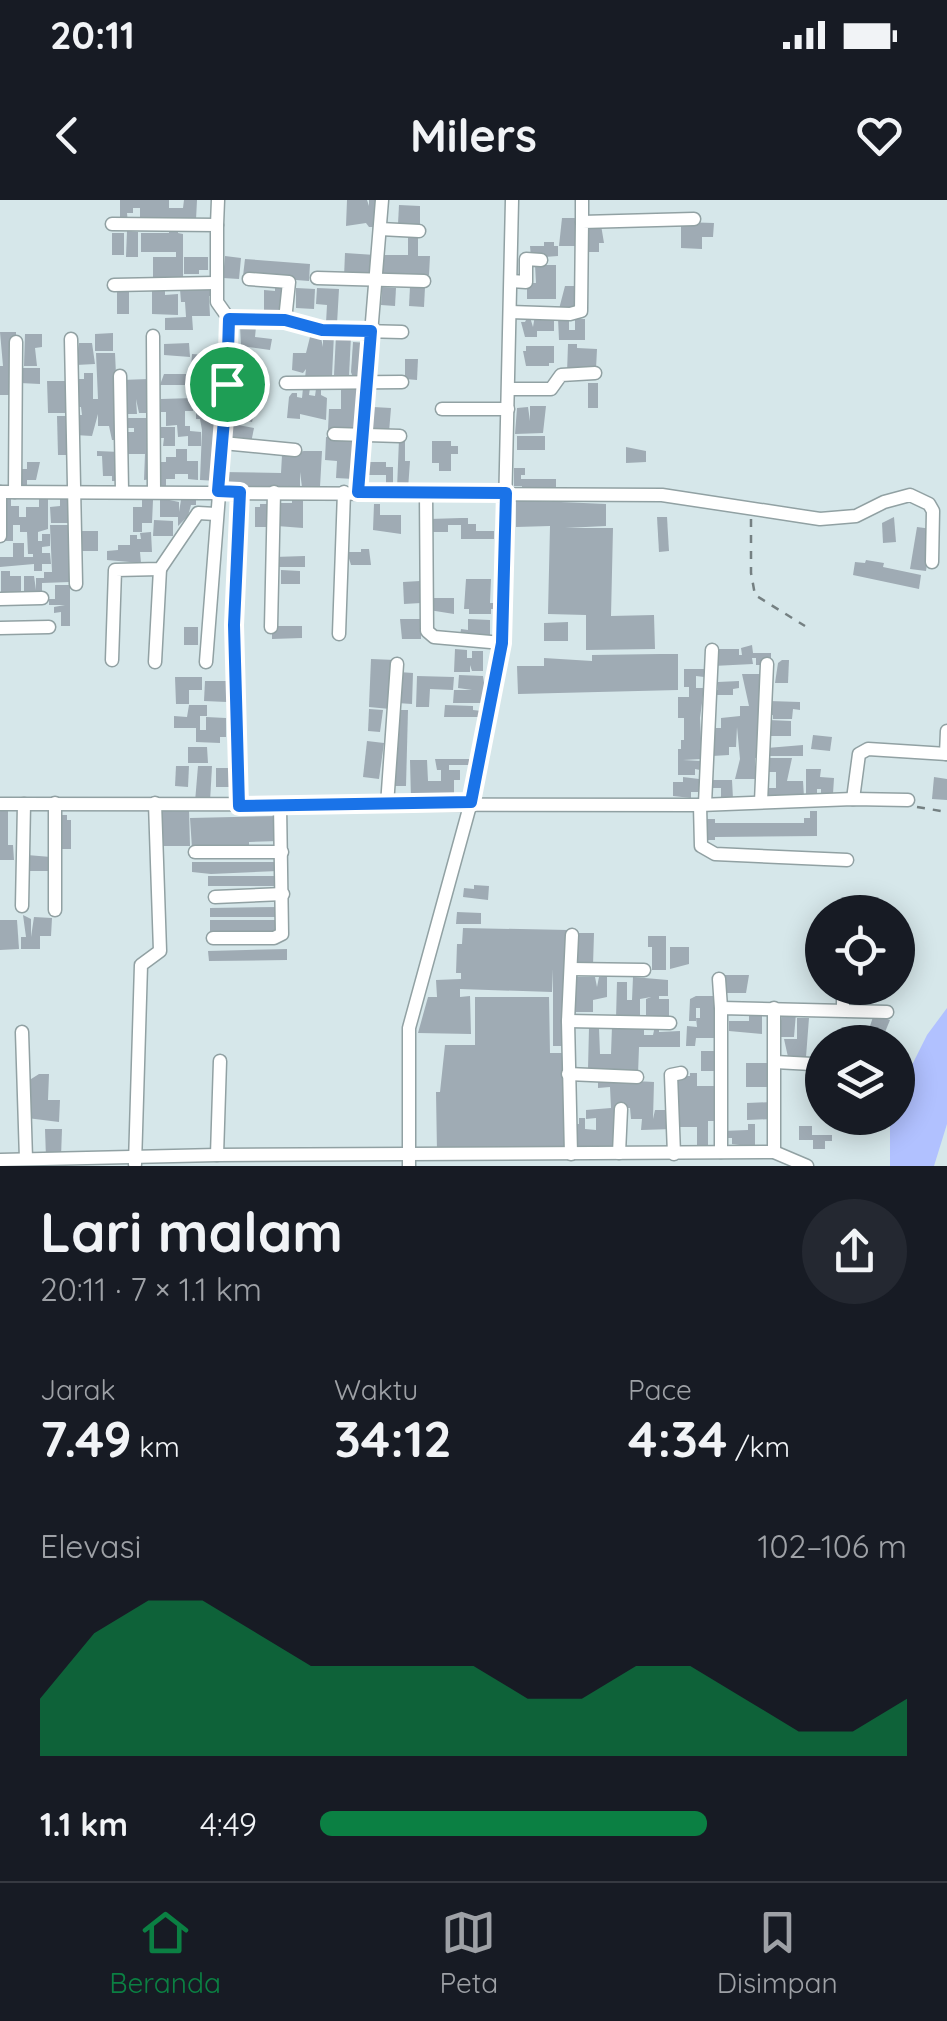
<!DOCTYPE html>
<html lang="id">
<head>
<meta charset="utf-8">
<style>
	:root { --surface:#171b24; --page:#242831; --text:#f1f3f6; --muted:#9ea1a6; --line:#363941; --accent:#0b8043 }
	body { margin:0; font-family:Quicksand,sans-serif; background:var(--page); color:var(--text); height:100vh; display:flex; flex-direction:column; font-size:38px; white-space:nowrap }
	* { box-sizing:border-box; margin:0 }
	p { font-size:32px; color:var(--muted) }
	.icon { flex:none; width:55px; height:55px; fill:none; stroke:currentColor; stroke-width:2; stroke-linecap:round; stroke-linejoin:round }
	.map { position:relative; height:966px; overflow:hidden }
	.drawer { display:flex; flex-direction:column; background:var(--surface); flex:1 }
	.drawer>* { flex:none }
	.controls { position:absolute; left:805px; top:695px; display:grid; gap:20px }
	.controls a { display:grid; place-items:center; width:110px; height:110px; border-radius:50%; background:var(--surface); box-shadow:0 5px 25px #0003; font-size:50px }
	.pin { position:absolute; display:grid; place-items:center; width:85px; height:85px; color:#fff; margin:-42px; border:5px solid #fff; border-radius:50%; box-shadow:0 2px 10px #0007 }
	.round { display:grid; place-items:center; flex:none; width:105px; height:105px; border-radius:52px; background:var(--page) }
	.overview { display:flex; align-items:center; justify-content:space-between; height:170px; padding:0 40px }
	h1 { font-size:55px; font-weight:800; line-height:75px }
	.figures { display:grid; grid-template-columns:repeat(3,1fr); gap:15px; height:170px; padding:10px 40px }
	.figures div { display:grid; align-content:center }
	.figures b { font-size:50px; font-weight:800 }
	.figures small { font-size:28px; font-weight:400 }
	.figures p { font-size:28px }
	.chart { height:280px; padding:20px 40px }
	.chart p { display:flex; justify-content:space-between }
	.chart svg { width:100%; height:180px; margin-top:10px; fill:var(--accent); opacity:.7 }
	ul { padding:0 40px; list-style:none; font-size:32px }
	li { display:grid; grid-template-columns:160px 120px 1fr; align-items:center; height:75px }
	li i { height:25px; border-radius:12px; background:var(--accent) }
	.status { display:flex; justify-content:space-between; align-items:center; height:70px; padding:0 50px; background:var(--surface); direction:ltr }
	.status svg { height:28px; fill:currentColor }
	header { display:flex; justify-content:space-between; align-items:center; height:130px; padding:0 40px; background:var(--surface); font-size:45px; font-weight:800 }
	.menu { display:flex; justify-content:space-around; align-items:center; height:140px; border-top:2px solid var(--line); background:var(--surface); font-size:28px; color:var(--muted) }
	.menu a { display:grid; justify-items:center; gap:5px }
	.menu .current { color:var(--accent) }
	.map>svg:first-child { display:block }
	.water { fill:#b1c1ff }
	.building { fill:#9fabb4 }
	.lines { fill:none; stroke-linecap:round; stroke-linejoin:round }
	.minor-casing { stroke:#91a1a3; stroke-width:15 }
	.path { stroke:#758082; stroke-width:2.5; stroke-dasharray:8 8; stroke-linecap:butt }
	.minor { stroke:#fff; stroke-width:12 }
	.route-casing { stroke:#fff; stroke-width:20 }
	.route { stroke:#1a73e8; stroke-width:12 }
</style>
</head>
<body>
<div class="status"><b>20:11</b><svg viewBox="0 0 49 12"><path d="M0 12V9h3v3zM5 12V6h3v6zM10 12V3h3v9zM15 12V0h3v12zM26 1h20v11H26zM47 4h2v5h-2z"/></svg></div>
<header><svg class="icon" aria-label="back" viewBox="0 0 24 24"><path d="M15 5l-7 7 7 7"/></svg>Milers<svg class="icon" aria-label="heart" viewBox="0 0 24 24"><path d="M12 20l-8-8c-3-5 5-10 8-4 3-6 11-1 8 4z"/></svg></header>
<div class="map">
<svg width="947" height="966" viewBox="0 0 947 966">
	<rect width="100%" height="100%" fill="#d6e7ea"/>
	<path class="water" d="M947 808V924L934 966H890V918H898L900 889 927 835Z"/>
	<g class="building">
		<path d="M120 0H169V8H183L184 0H197L196 20 140 23V8H133V13H127L128 23H120Z"/>
		<path d="M347 0H367L369 6V0H379L380 27H369L366 23 346 26Z"/>
		<path d="M399 5 420 6V25L398 24Z"/>
		<path d="M562 18H576L580 46H559Z"/>
		<path d="M681 22 714 23 713 37H702V49L681 48Z"/>
		<path d="M588 25H601L604 43H599V52H586Z"/>
		<path d="M169 26 178 27V33L183 34V80H153V57H176V52H141V33H169Z"/>
		<path d="M127 31 138 32V57H126Z"/>
		<path d="M408 31 418 32V56H430L429 75 382 74 383 55H408Z"/>
		<rect x="112" y="33" width="12" height="22"/>
		<path d="M544 42H554V46H558V56L531 58 530 46H544Z"/>
		<path d="M345 53 375 55 374 74 344 77Z"/>
		<path d="M225 56 241 58 239 79 223 78Z"/>
		<path d="M184 57H208V70H199V74H184Z"/>
		<path d="M245 59 310 64 309 81 243 76Z"/>
		<path d="M535 65H556V99H527V83H536Z"/>
		<path d="M565 86H579V97H574V110L559 109Z"/>
		<path d="M275 87 286 88 285 113 264 112V90L275 91Z"/>
		<path d="M382 87 396 88 395 106 381 105Z"/>
		<path d="M410 87H425L424 107 409 106Z"/>
		<path d="M296 88 315 89 314 109 296 108Z"/>
		<path d="M317 88 339 89 337 124 326 123 327 105 316 104Z"/>
		<path d="M165 89V95L178 94V115L152 114V90Z"/>
		<path d="M180 89H215V96H209L210 116H192L193 130H165V118L186 117 185 102H181Z"/>
		<rect x="117" y="91" width="12" height="23"/>
		<path d="M529 114 533 127 535 115H554V131H537V137H525L521 122H525Z"/>
		<path d="M558 118H569V130H575V119H585V140H559Z"/>
		<path d="M240 126 256 127 255 137 272 139 270 150 241 146Z"/>
		<path d="M0 132H16L15 195H0V166H3Z"/>
		<path d="M113 133V151H95V134Z"/>
		<path d="M25 134H42V147L35 148 37 166H24Z"/>
		<path d="M328 134H334L332 176 305 178 306 169 303 173 292 170 293 153H306L310 137 321 138 323 147V139H328Z"/>
		<path d="M336 135 351 136 349 176 334 175Z"/>
		<path d="M353 142 367 143 364 179 353 178 351 172Z"/>
		<path d="M79 143H92L95 164 76 165Z"/>
		<path d="M189 143 190 157 164 155V144Z"/>
		<path d="M568 144H577V148L597 149 596 169 567 173Z"/>
		<path d="M526 146H554V163H549V166H526L523 151H526Z"/>
		<path d="M96 153H115L119 240H112L109 226H98V214L92 236 75 235V215H82L81 207H76V179H84V173H93V199H98Z"/>
		<path d="M192 154 223 156 222 170 191 168Z"/>
		<path d="M405 159H418L417 180 405 179Z"/>
		<path d="M20 168H40V184L20 183Z"/>
		<path d="M164 174H186V185H160Z"/>
		<path d="M149 179 153 213H139L136 199 137 214H124L121 180Z"/>
		<path d="M47 181H70L71 213H48Z"/>
		<rect x="588" y="183" width="10" height="25"/>
		<path d="M341 186 361 187 362 210H358V232L328 230 329 209H341Z"/>
		<path d="M240 187 260 190 258 205 234 202 236 190 240 191Z"/>
		<path d="M303 188H310L309 195 315 196 316 189H321V195L327 198 326 220 300 214V219L287 218 289 197 292 193H297V197L302 198Z"/>
		<path d="M193 198V211H185V226H190V231L201 232V246H188V236L178 237 177 225 166 226V212H161V199Z"/>
		<path d="M236 205 255 209 252 222 233 218Z"/>
		<path d="M530 206H546L543 233 515 234 517 208 528 207 530 221Z"/>
		<path d="M373 207 391 208 389 232 372 231V225H368Z"/>
		<path d="M196 211 222 213 218 281 200 280 202 230 200 219H196Z"/>
		<path d="M57 216H71V255H58Z"/>
		<path d="M122 218H150L152 279 144 280 145 254H124L122 232H134V228H126Z"/>
		<path d="M233 224 254 228 251 243 230 240Z"/>
		<path d="M157 227H175V246H163L164 238H157Z"/>
		<rect x="517" y="236" width="28" height="14"/>
		<path d="M326 237 356 239 354 279 336 278 337 261 325 260Z"/>
		<path d="M399 239H405V261H410L408 289H397Z"/>
		<path d="M432 241H451V246H458V254H451V271H439V263H432Z"/>
		<path d="M626 247 646 251V262L626 263Z"/>
		<path d="M176 249H187V261H198V280L188 279V274H175V279H166V287H156V262H166V257H176Z"/>
		<path d="M97 251 120 252 121 281H112V276H103L102 256H97Z"/>
		<path d="M304 251H322L320 287H302L300 272V290L221 285 222 272 281 273 282 255Z"/>
		<path d="M27 262H40L36 280H27V289L17 288 16 269H27Z"/>
		<path d="M367 262H386V267H393V285H386V275H367Z"/>
		<path d="M514 268H525V275H521V279H556V291H522V286H514Z"/>
		<path d="M60 298H69L70 323H51L50 307 60 306Z"/>
		<path d="M160 298 179 302V312L181 300H196V305H191L188 316 178 326V317H160Z"/>
		<path d="M1 299H11V306H19V317H26V307H39V299H48V329L38 332V341H42V334H50V346L42 347V353H50L51 364H42V371H34V364L0 367V357H13V343H24V357H33V354H28L27 332H20V325H13V341H1Z"/>
		<path d="M142 299 153 300 152 323H142V332H133V307H142Z"/>
		<path d="M292 300H303V328L277 326V303H292Z"/>
		<path d="M516 300 606 304V326L565 328H613L611 416 654 415 655 449 586 450V415L548 414 550 326 516 327Z"/>
		<path d="M260 304H268V327H255V307H260Z"/>
		<path d="M374 304H380V315H401V334L373 330Z"/>
		<path d="M657 317H667L669 351 659 352Z"/>
		<path d="M894 317 896 342 883 343 882 323Z"/>
		<path d="M461 318H468V324H476V331H494V339H461V325H448V332H433V325H429V319Z"/>
		<path d="M154 320 173 321V336H153Z"/>
		<path d="M50 325H69L70 382 42 383V395H24V376H34L36 390V378H44V372H52Z"/>
		<path d="M917 327 932 329 926 371 910 369Z"/>
		<path d="M81 331H98V351H78Z"/>
		<path d="M151 332 152 352H140L141 363 107 360V351L118 350V345H130V335H137V339H141L140 333Z"/>
		<path d="M361 349H369L371 365H351L347 352H361Z"/>
		<path d="M305 356V367H274V357Z"/>
		<path d="M866 360 884 363 883 367 921 375 919 389 853 375 855 362 865 363Z"/>
		<path d="M281 370 300 371V384H281Z"/>
		<path d="M1 371H10V376H21V395L1 393Z"/>
		<path d="M466 379H491L490 403H502V409H491V414H469V409H464Z"/>
		<path d="M420 381 421 403 404 404 403 382Z"/>
		<path d="M55 385H70V426H61V412L54 413V407L65 405H49V399H55Z"/>
		<path d="M429 398H454V414L429 410Z"/>
		<path d="M400 419H421V439H402Z"/>
		<path d="M468 419 490 420V440L460 436 461 429 468 430Z"/>
		<path d="M568 422V441H544V423Z"/>
		<path d="M272 426H302V438L272 439Z"/>
		<rect x="184" y="427" width="14" height="18"/>
		<path d="M752 445 753 453H771V458H765V465H756V458H752L753 464 713 466 715 449H739V455H742L741 448Z"/>
		<path d="M455 449 467 450V458H472V451H483V471H472L470 465V472H454Z"/>
		<path d="M660 454H678V490L518 494 517 466H544V458L592 461V455Z"/>
		<path d="M371 459 395 460 390 509 369 507Z"/>
		<path d="M782 460H789L788 483H775L778 463Z"/>
		<path d="M684 469H704V477L696 476V488H704L700 518 702 559 683 560 701 561 700 570 695 569V575H678V549H681V540H684V518H678V497H689V487H684Z"/>
		<path d="M399 472 413 473 412 504 397 503Z"/>
		<path d="M742 474H761L759 558H755V566L761 567V579H735L740 559 737 527 736 547H729V555L712 556 711 538H715V528H721V518L740 516V506H749Z"/>
		<path d="M459 475 483 476 487 503H453L454 490H472L458 488Z"/>
		<path d="M417 476 454 477 453 490 430 489 429 507H416Z"/>
		<path d="M175 477H202V490H189V504H176Z"/>
		<path d="M205 481H228L227 502 204 501Z"/>
		<path d="M739 481V488L733 489V495H711V490H718V482Z"/>
		<path d="M769 501 800 502V510L793 509 792 519H773V515H769Z"/>
		<path d="M189 505H207V516H200V530H206V517L226 518V537H220V543L196 542V528H174V516L187 517Z"/>
		<path d="M445 505 473 506V510L482 511V517H444Z"/>
		<path d="M369 509 383 510 380 532 368 531Z"/>
		<path d="M397 510H408L406 586H392Z"/>
		<path d="M769 520 791 521V536H769Z"/>
		<path d="M813 535 832 537 830 551 811 549Z"/>
		<path d="M367 541 384 543 379 579 363 577Z"/>
		<path d="M803 545V556H767V548Z"/>
		<path d="M188 547H207L208 563H188Z"/>
		<path d="M770 558H792L787 581H803L804 597 766 598V588H776V572H767Z"/>
		<path d="M435 559H469V565H449V570H460V580H454V594L431 597 428 594V599H411L410 560H427L428 581H441V570H437Z"/>
		<path d="M176 566H189L188 587 175 586Z"/>
		<path d="M198 566H212L210 602H195Z"/>
		<rect x="216" y="568" width="19" height="19"/>
		<path d="M806 569H821L820 577 834 578 833 594 821 593V589H817V597H806Z"/>
		<path d="M683 577 699 579V592H691V598L673 596V582H683Z"/>
		<path d="M934 577 947 579V600L932 599Z"/>
		<path d="M709 580H732L733 599H721V588H710Z"/>
		<path d="M161 609H189L190 646H162Z"/>
		<path d="M0 610H8V645H13L14 660H0Z"/>
		<path d="M810 611H817V636L715 637V640H705L704 619H715V623H804V618H810Z"/>
		<path d="M60 615H67V620H71V649H58Z"/>
		<path d="M278 616 279 641 249 642V647L192 648 190 618Z"/>
		<path d="M27 655 51 657V671H27Z"/>
		<path d="M192 662H278V671L211 674 192 672Z"/>
		<rect x="208" y="676" width="71" height="10"/>
		<path d="M474 685 489 686 488 700 463 697 464 688 474 689Z"/>
		<path d="M279 707V717H210V708Z"/>
		<path d="M457 712 481 713V724H456Z"/>
		<path d="M23 715 31 719V737L34 717 52 718 51 736H40V749H21V737H26Z"/>
		<path d="M0 720H17L19 749 0 750Z"/>
		<path d="M210 720H278V733L210 732Z"/>
		<path d="M463 728 568 730 563 846H553V769L552 792 460 789V797L470 796 471 834 418 833 428 797H437L436 780 461 779V773H456L457 744H462Z"/>
		<path d="M576 733H594L593 766 575 765Z"/>
		<path d="M648 736H666V770H652V747H648Z"/>
		<path d="M670 747H689V764L670 769Z"/>
		<path d="M287 749V760L209 761 208 751Z"/>
		<path d="M722 775H749L746 793H722Z"/>
		<path d="M607 776V797L593 800V812H570L571 800 576 801 575 777H595L597 787 599 777Z"/>
		<path d="M633 777 668 780V796H659V799H669V819L646 818V799L651 797 640 799V819H616L617 782H627V800H632Z"/>
		<path d="M696 796H717L718 838H696L695 846H686L687 826 697 827 696 818H700V808H696V821H689L690 799Z"/>
		<path d="M475 797H549L550 853H563V879H567V952H437L436 892H440L445 845H475Z"/>
		<path d="M782 812 796 813 794 837H779Z"/>
		<path d="M749 814H762V834L729 831V821H749Z"/>
		<path d="M874 814 890 820 883 837 868 832Z"/>
		<path d="M797 818H809L806 857H788L784 839H797Z"/>
		<path d="M612 826H644V835H653L655 826H659V832L680 831V847H639L638 874H629V870L588 869 589 828H599L600 854H611Z"/>
		<rect x="701" y="851" width="19" height="20"/>
		<path d="M746 863H770L768 887H746Z"/>
		<path d="M690 873H697V886H714L716 921H708V947H697V927H678L679 890H676V876H690Z"/>
		<path d="M39 874H49L48 900H60L59 922 27 918 28 881Z"/>
		<path d="M598 879 654 882 653 919 655 910H668L673 929 641 930 642 919H631L630 908H618V951H576L573 924H579V918H585V929L596 930V918L586 919V910L611 908 610 887 598 888Z"/>
		<path d="M772 902V919L747 920V903Z"/>
		<path d="M748 924H755V947L732 944V938H722V931L748 930Z"/>
		<path d="M799 926H812V935H832V941H825V949H813V940H799Z"/>
		<path d="M45 929H62L61 957 46 958Z"/>
	</g>
	<g class="lines">
		<defs>
			<g id="minor">
				<path d="M582 0V22"/>
				<path d="M112 24 217 25V102L229 119"/>
				<path d="M217 25 218 0"/>
				<path d="M380 29 419 31"/>
				<path d="M317 78 424 81"/>
				<path d="M511 81 526 82V59L541 60"/>
				<path d="M114 85 215 83"/>
				<path d="M510 112 570 114 581 111 582 22 694 19"/>
				<path d="M285 120 322 130 402 132"/>
				<path d="M153 136 154 292"/>
				<path d="M71 139 76 384"/>
				<path d="M120 176 122 291"/>
				<path d="M286 183 402 182"/>
				<path d="M509 189H551L561 175 595 173"/>
				<path d="M442 209H508"/>
				<path d="M334 234 400 236"/>
				<path d="M223 243 295 250"/>
				<path d="M0 292 662 295 820 319 856 316 884 302 910 295 929 304 933 311 932 362"/>
				<path d="M0 292V336"/>
				<path d="M15 292 16 142"/>
				<path d="M358 292 382 0"/>
				<path d="M426 292 427 431 434 437 502 443"/>
				<path d="M0 399 42 398"/>
				<path d="M271 427 274 292"/>
				<path d="M0 428 49 427"/>
				<path d="M339 434 344 292"/>
				<path d="M112 460 115 370 160 369 198 313 216 314"/>
				<path d="M155 462 160 369"/>
				<path d="M206 462 223 243 229 119 285 120 289 82 249 79"/>
				<path d="M946 554 947 531"/>
				<path d="M853 599 859 554 868 549 947 554"/>
				<path d="M761 602 767 464"/>
				<path d="M55 603V710"/>
				<path d="M0 604 700 605 853 599 908 600"/>
				<path d="M705 604 712 450"/>
				<path d="M239 605 234 425 240 291"/>
				<path d="M387 605 397 464"/>
				<path d="M700 605 701 646 715 654 847 660"/>
				<path d="M195 652H282"/>
				<path d="M215 697 283 694"/>
				<path d="M22 706 24 604"/>
				<path d="M213 738H274L282 734 280 605"/>
				<path d="M571 769 644 770"/>
				<path d="M719 779 721 808"/>
				<path d="M843 809V788"/>
				<path d="M568 821 670 823"/>
				<path d="M22 832 26 959"/>
				<path d="M775 862 812 864"/>
				<path d="M568 874 637 877"/>
				<path d="M721 952V808L887 812"/>
				<path d="M774 952V808"/>
				<path d="M619 953 621 909"/>
				<path d="M571 954 568 821 572 735"/>
				<path d="M674 954 671 875 681 873"/>
				<path d="M217 955 220 861"/>
				<path d="M0 960 217 955 774 952 807 966"/>
				<path d="M135 964 141 765 160 751 155 603"/>
				<path d="M409 966V828L471 602 502 443 512 0"/>
			</g>
		</defs>
		<use href="#minor" class="minor-casing"/>
		<g class="path">
			<path d="M751 319V373L755 395 805 426"/>
			<path d="M917 607 947 612"/>
		</g>
		<use href="#minor" class="minor"/>
	</g>
	<g class="lines">
		<defs>
			<path id="route" d="M229 119 285 120 322 130 371 131 358 292 506 293 502 443 471 602 239 606 234 425 240 292 218 291 227 184Z"/>
		</defs>
		<use href="#route" class="route-casing"/>
		<use href="#route" class="route"/>
	</g>
</svg>
<div class="controls">
<a><svg class="icon" aria-label="locate" viewBox="0 0 24 24"><circle cx="12" cy="12" r="6"/><path d="M12 2v4M12 18v4M2 12h4M18 12h4"/></svg></a>
<a><svg class="icon" aria-label="layers" viewBox="0 0 24 24"><path d="M12 4l9 5-9 5-9-5zM3 14l9 5 9-5"/></svg></a>
</div>
<div class="pin" style="left:227px;top:184px;background:#1e9e55"><svg class="icon" aria-label="arrive" viewBox="0 0 24 24"><path d="M6 21V4h12l-3 4 3 4H6"/></svg></div>
</div>
<section class="drawer">
<div class="overview"><div><h1>Lari malam</h1><p>20:11 · 7 × 1.1 km</p></div><a class="round"><svg class="icon" aria-label="share" viewBox="0 0 24 24"><path d="M12 15V3M7 8l5-5 5 5M5 13v7h14v-7"/></svg></a></div>
<div class="figures">
<div><p>Jarak</p><b>7.49<small> km</small></b></div>
<div><p>Waktu</p><b>34:12</b></div>
<div><p>Pace</p><b>4:34<small> /km</small></b></div>
</div>
<div class="chart"><p><span>Elevasi</span>102–106 m</p>
<svg viewBox="0 0 160 44" preserveAspectRatio="none"><path d="M0 44V30L10 14L20 6L30 6L40 14L50 22L60 22L70 22L80 22L90 30L100 30L110 22L120 22L130 30L140 38L150 38L160 30V44z"/></svg>
</div>
<ul>
<li><b>1.1 km</b>4:49<i style="width:66%"></i></li>
</ul>
</section>
<nav class="menu">
<a class="current"><svg class="icon" aria-label="home" viewBox="0 0 24 24"><path d="M3 11l9-7 9 7M6 9v11h12V9"/></svg>Beranda</a>
<a><svg class="icon" aria-label="map" viewBox="0 0 24 24"><path d="M3 6l6-2 6 2 6-2v14l-6 2-6-2-6 2zM9 4v14M15 6v14"/></svg>Peta</a>
<a><svg class="icon" aria-label="saved" viewBox="0 0 24 24"><path d="M7 4h10v16l-5-4-5 4z"/></svg>Disimpan</a>
</nav>
</body>
</html>
